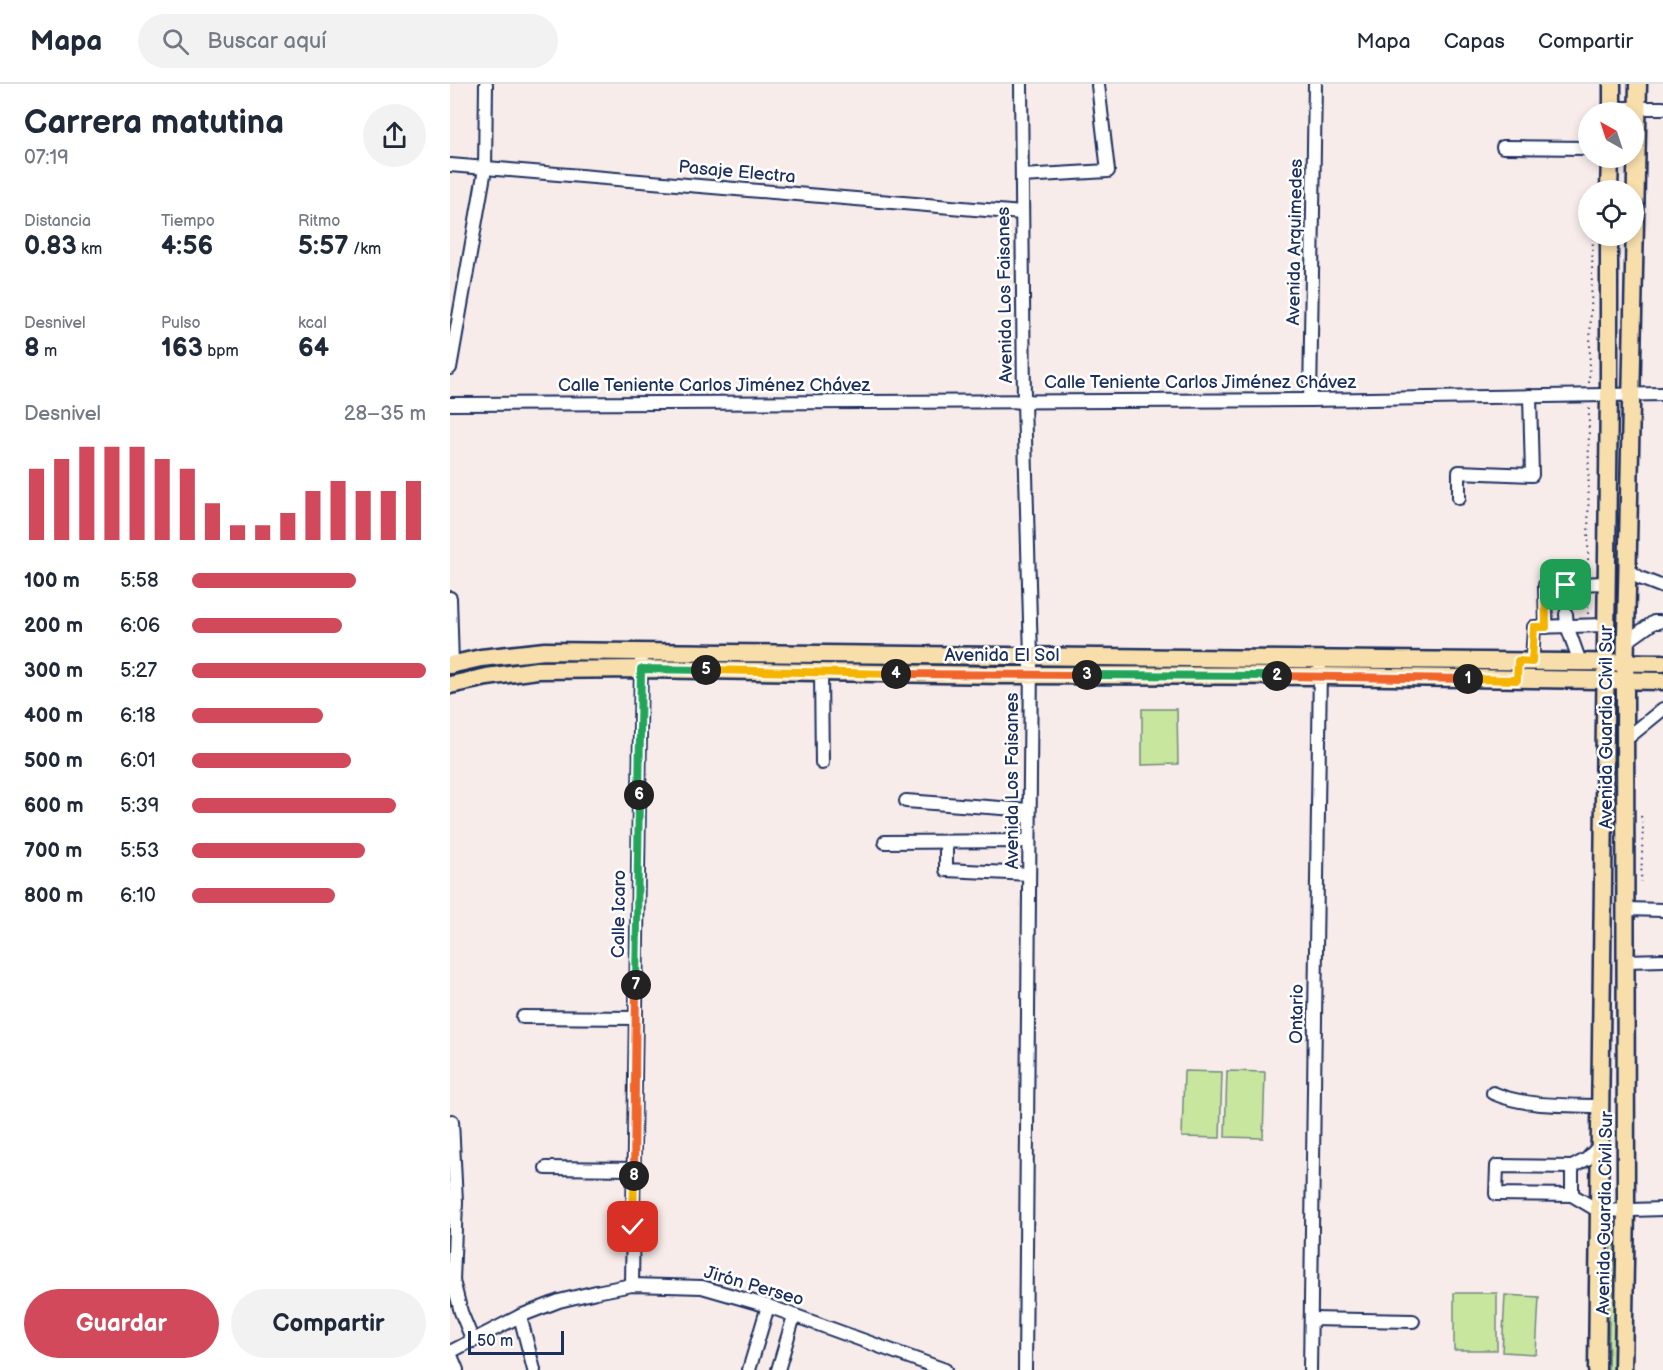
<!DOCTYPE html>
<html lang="es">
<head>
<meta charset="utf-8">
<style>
	:root { --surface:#fff; --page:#f2f2f3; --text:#1f2937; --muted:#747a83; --line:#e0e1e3; --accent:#d1495b }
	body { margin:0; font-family:"Balsamiq Sans",sans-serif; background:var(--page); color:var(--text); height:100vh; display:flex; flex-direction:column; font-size:22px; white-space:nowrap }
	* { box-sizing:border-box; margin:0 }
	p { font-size:20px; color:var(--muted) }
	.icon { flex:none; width:33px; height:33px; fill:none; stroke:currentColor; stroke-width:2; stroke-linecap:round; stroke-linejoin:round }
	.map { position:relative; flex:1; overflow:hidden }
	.drawer { display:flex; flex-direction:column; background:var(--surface); width:450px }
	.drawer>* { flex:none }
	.needle { width:39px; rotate:321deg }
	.fabs { position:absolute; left:1128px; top:18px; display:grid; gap:12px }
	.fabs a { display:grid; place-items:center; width:66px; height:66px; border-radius:50%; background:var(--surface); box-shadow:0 3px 9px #0003; font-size:30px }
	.scale { position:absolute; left:18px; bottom:15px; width:96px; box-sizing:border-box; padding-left:6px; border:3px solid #1b2f5e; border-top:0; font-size:16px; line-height:21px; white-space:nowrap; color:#1b2f5e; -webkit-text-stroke:4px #fff; paint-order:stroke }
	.pin { position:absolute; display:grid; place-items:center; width:51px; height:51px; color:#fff; margin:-26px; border-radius:12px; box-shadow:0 3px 9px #0006 }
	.km { position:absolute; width:30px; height:30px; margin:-15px; border-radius:50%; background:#222; color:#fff; font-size:16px; line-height:30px; text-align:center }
	.round { display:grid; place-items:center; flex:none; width:63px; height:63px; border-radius:32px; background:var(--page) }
	.overview { display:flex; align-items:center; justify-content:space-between; height:102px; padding:0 24px }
	h1 { font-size:33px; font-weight:800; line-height:45px }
	.stats { display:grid; grid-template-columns:repeat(3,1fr); gap:9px; height:102px; padding:6px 24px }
	.stats div { display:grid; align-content:center }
	.stats b { font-size:26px; font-weight:800 }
	.stats small { font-size:16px; font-weight:400 }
	.stats p { font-size:16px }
	.chart { height:168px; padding:12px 24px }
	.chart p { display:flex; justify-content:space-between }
	.chart svg { width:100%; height:108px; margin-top:6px; stroke:var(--accent); stroke-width:6 }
	.action { display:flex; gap:12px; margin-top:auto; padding:12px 24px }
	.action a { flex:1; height:69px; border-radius:36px; background:var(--accent); color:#fff; font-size:24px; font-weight:800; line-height:69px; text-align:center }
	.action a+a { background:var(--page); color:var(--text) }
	ul { padding:0 24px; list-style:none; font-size:20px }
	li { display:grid; grid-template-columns:96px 72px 1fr; align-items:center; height:45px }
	li i { height:15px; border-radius:8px; background:var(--accent) }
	header { display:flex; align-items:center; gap:36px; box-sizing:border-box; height:84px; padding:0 30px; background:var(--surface); border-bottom:2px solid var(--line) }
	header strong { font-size:28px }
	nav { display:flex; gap:33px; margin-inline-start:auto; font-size:21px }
	.search { width:420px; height:54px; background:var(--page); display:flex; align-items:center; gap:15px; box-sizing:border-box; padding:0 21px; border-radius:33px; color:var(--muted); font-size:22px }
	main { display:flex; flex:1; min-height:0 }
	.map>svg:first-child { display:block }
	.grass { fill:url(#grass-tufts); stroke:#728a7e; stroke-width:1.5 }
	.garden { fill:#c8e69e; stroke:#728a7e; stroke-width:1.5 }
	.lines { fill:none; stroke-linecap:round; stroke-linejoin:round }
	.minor-tunnel { stroke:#ccc6ce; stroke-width:12; stroke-dasharray:12 6; stroke-linecap:butt }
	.minor-casing { stroke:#1b2f5e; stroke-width:16 }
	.major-casing { stroke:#1b2f5e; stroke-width:21 }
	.path { stroke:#1b2f5e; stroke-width:2; stroke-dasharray:1.5 4.5; stroke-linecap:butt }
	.minor { stroke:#fff; stroke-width:12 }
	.major { stroke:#f8deab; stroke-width:16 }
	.split-1-casing { stroke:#fff; stroke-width:12 }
	.split-2-casing { stroke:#fff; stroke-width:12 }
	.split-3-casing { stroke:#fff; stroke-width:12 }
	.split-4-casing { stroke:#fff; stroke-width:12 }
	.split-5-casing { stroke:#fff; stroke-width:12 }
	.split-6-casing { stroke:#fff; stroke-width:12 }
	.split-7-casing { stroke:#fff; stroke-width:12 }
	.split-8-casing { stroke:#fff; stroke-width:12 }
	.split-9-casing { stroke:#fff; stroke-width:12 }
	.split-1 { stroke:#f5b400; stroke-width:8 }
	.split-2 { stroke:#f0652b; stroke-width:8 }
	.split-3 { stroke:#22a559; stroke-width:8 }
	.split-4 { stroke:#f0652b; stroke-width:8 }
	.split-5 { stroke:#f5b400; stroke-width:8 }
	.split-6 { stroke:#22a559; stroke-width:8 }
	.split-7 { stroke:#22a559; stroke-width:8 }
	.split-8 { stroke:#f0652b; stroke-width:8 }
	.split-9 { stroke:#f5b400; stroke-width:8 }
	.labels { text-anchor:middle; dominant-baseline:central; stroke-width:5; stroke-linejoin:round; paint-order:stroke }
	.street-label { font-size:18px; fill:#1b2f5e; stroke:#fff }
</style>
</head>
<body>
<header>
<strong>Mapa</strong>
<div class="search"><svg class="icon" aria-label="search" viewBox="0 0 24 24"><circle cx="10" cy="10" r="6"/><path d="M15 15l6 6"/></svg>Buscar aquí</div>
<nav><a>Mapa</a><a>Capas</a><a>Compartir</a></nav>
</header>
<main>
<section class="drawer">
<div class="overview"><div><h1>Carrera matutina</h1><p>07:19</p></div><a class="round"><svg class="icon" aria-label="share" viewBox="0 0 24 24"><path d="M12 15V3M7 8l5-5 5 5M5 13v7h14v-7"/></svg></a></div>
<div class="stats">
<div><p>Distancia</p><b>0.83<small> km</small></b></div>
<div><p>Tiempo</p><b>4:56</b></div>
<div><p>Ritmo</p><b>5:57<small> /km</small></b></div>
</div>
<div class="stats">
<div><p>Desnivel</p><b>8<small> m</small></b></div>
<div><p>Pulso</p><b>163<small> bpm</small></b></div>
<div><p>kcal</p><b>64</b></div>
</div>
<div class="chart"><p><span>Desnivel</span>28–35 m</p>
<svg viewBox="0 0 160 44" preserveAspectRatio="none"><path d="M5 44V15M15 44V11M25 44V6M35 44V6M45 44V6M55 44V11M65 44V15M75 44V29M85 44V38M95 44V38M105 44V33M115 44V24M125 44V20M135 44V24M145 44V24M155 44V20"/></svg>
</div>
<ul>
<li><b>100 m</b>5:58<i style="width:70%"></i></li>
<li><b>200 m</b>6:06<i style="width:64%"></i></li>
<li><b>300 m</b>5:27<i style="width:100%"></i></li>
<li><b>400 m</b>6:18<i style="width:56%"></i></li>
<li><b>500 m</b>6:01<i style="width:68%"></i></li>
<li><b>600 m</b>5:39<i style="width:87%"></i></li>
<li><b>700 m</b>5:53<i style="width:74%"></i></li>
<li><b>800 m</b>6:10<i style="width:61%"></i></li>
</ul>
<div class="action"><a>Guardar</a><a>Compartir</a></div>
</section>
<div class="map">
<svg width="1213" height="1286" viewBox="0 0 1213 1286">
	<defs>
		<pattern id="grass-tufts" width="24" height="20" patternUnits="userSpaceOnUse" patternTransform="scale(1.5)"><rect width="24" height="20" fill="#c8e69e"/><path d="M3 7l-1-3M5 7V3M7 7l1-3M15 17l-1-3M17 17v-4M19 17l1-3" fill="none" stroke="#abc68a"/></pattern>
	</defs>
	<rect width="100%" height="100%" fill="#f8ecea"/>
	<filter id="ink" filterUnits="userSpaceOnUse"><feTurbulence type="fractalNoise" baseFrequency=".0167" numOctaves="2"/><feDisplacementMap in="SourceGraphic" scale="12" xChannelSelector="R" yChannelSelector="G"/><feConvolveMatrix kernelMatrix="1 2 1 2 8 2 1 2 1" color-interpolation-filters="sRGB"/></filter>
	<g filter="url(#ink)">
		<path class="grass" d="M1164 1139 1165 1142 1163 1286H1158L1161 1141Z"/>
		<g class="garden">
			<path d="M692 625H727L728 680 692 681Z"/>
			<path d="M734 987 772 988 770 1054 732 1053Z"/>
			<path d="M777 987 815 988 813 1054 775 1053Z"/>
			<rect x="1004" y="1209" width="43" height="57"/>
			<path d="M1055 1211 1089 1213 1086 1270 1052 1268Z"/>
		</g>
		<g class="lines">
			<path class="minor-tunnel" d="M1116 505V530"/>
			<defs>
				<g id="minor">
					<path d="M571 0 574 317 581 573 575 1286"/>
					<path d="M1162 24H1213"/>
					<path d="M1053 63 1138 64"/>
					<path d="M0 81 572 129"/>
					<path d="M572 92 658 87 648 1"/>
					<path d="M0 284 35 85 36 0"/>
					<path d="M860 316 865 0"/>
					<path d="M0 320 860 316 1213 310"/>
					<path d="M1009 414V388L1082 391 1080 312"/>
					<path d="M1177 485 1190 494 1213 503"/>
					<path d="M0 514 2 580"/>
					<path d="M1116 530 1117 542 1130 578"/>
					<path d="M1096 543 1095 501 1156 499"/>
					<path d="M1176 558 1204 538H1209"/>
					<path d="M1082 578 1084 543 1155 541"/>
					<path d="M371 589 372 679"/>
					<path d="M1175 656 1213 625"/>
					<path d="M456 717 579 726"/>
					<path d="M435 758 579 757"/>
					<path d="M496 758V786L579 790"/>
					<path d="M1176 825 1213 826"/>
					<path d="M1176 877 1213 876"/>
					<path d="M73 933 186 934"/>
					<path d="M1043 1009C1075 1023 1115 1021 1150 1022"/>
					<path d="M2 1037 6 1118 3 1197 11 1228 23 1257"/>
					<path d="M1150 1061 1137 1075 1122 1083 1047 1082 1046 1110 1122 1111 1149 1127 1213 1125"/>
					<path d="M1122 1083V1111"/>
					<path d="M96 1084 184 1085"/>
					<path d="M182 1201 191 577"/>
					<path d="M70 1232 84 1286"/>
					<path d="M861 1235 963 1237"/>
					<path d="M0 1268 70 1232 109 1217 146 1208 182 1201 252 1203 318 1222 495 1286"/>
					<path d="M0 1269 7 1286"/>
					<path d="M299 1286 318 1222"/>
					<path d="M328 1286 344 1232"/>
					<path d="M860 1286 870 585"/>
				</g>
				<g id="major">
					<path d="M1162 28V0"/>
					<path d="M1159 106 1160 74"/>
					<path d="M0 581 31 574 95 567 1213 579"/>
					<path d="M0 601 37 593 87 586 191 585 551 591 870 592 1213 597"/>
					<path d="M1147 1286 1159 310V152"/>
					<path d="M1173 1286 1176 1125 1175 597 1188 0"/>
				</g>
			</defs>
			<use href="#minor" class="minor-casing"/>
			<use href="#major" class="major-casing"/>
			<g class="path">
				<path d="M1139 299 1143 152"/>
				<path d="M1138 488 1139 322"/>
				<path d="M1138 530V511"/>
				<path d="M1191 732 1193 742 1191 798"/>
			</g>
			<use href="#minor" class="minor"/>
			<use href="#major" class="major"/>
		</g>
	</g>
	<g class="lines" filter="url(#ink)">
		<defs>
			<path id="split-1" d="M1018 595 1067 596 1068 577 1082 578 1084 543H1096L1095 501H1116"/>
			<path id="split-2" d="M827 592 1018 595"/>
			<path id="split-3" d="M637 591 827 592"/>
			<path id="split-4" d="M446 590 637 591"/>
			<path id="split-5" d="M256 586 446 590"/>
			<path id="split-6" d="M189 711 191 585 256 586"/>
			<path id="split-7" d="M186 901 189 711"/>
			<path id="split-8" d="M184 1092 186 901"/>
			<path id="split-9" d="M183 1143 184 1092"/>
		</defs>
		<use href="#split-1" class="split-1-casing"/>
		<use href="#split-2" class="split-2-casing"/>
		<use href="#split-3" class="split-3-casing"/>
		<use href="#split-4" class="split-4-casing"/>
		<use href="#split-5" class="split-5-casing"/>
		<use href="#split-6" class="split-6-casing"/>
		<use href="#split-7" class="split-7-casing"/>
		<use href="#split-8" class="split-8-casing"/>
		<use href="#split-9" class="split-9-casing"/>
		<use href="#split-1" class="split-1"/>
		<use href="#split-2" class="split-2"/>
		<use href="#split-3" class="split-3"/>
		<use href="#split-4" class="split-4"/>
		<use href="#split-5" class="split-5"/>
		<use href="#split-6" class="split-6"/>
		<use href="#split-7" class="split-7"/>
		<use href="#split-8" class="split-8"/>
		<use href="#split-9" class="split-9"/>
	</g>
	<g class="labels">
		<g class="street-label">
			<text transform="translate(287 88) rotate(5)">Pasaje Electra</text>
			<text transform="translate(845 158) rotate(-89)">Avenida Arquimedes</text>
			<text transform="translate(555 211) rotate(-91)">Avenida Los Faisanes</text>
			<text x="750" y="298">Calle Teniente Carlos Jiménez Chávez</text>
			<text x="264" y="301">Calle Teniente Carlos Jiménez Chávez</text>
			<text x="552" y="571">Avenida El Sol</text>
			<text transform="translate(1156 643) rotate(-90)">Avenida Guardia Civil Sur</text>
			<text transform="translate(562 697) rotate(-90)">Avenida Los Faisanes</text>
			<text transform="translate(169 830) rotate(-89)">Calle Icaro</text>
			<text transform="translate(847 930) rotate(-89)">Ontario</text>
			<text transform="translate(1155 1129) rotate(-89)">Avenida Guardia Civil Sur</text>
			<text transform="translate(304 1202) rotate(16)">Jirón Perseo</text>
		</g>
	</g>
</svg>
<div class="fabs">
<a><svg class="needle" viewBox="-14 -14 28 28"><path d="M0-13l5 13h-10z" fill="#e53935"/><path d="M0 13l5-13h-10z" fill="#747a83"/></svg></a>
<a><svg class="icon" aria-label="locate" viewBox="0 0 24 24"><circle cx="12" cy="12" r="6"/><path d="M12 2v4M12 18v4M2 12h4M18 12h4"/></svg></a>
</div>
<div class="scale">50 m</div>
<div class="pin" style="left:1116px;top:501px;background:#1e9e55"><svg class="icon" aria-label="arrive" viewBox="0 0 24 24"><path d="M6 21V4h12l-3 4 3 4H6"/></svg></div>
<div class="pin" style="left:183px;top:1143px;background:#d93025"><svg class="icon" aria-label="check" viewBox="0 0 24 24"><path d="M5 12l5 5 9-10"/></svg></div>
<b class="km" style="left:1018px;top:595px">1</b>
<b class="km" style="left:827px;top:592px">2</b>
<b class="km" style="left:637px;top:591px">3</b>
<b class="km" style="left:446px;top:590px">4</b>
<b class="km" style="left:256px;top:586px">5</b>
<b class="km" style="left:189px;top:711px">6</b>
<b class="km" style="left:186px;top:901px">7</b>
<b class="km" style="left:184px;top:1092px">8</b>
</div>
</main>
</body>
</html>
